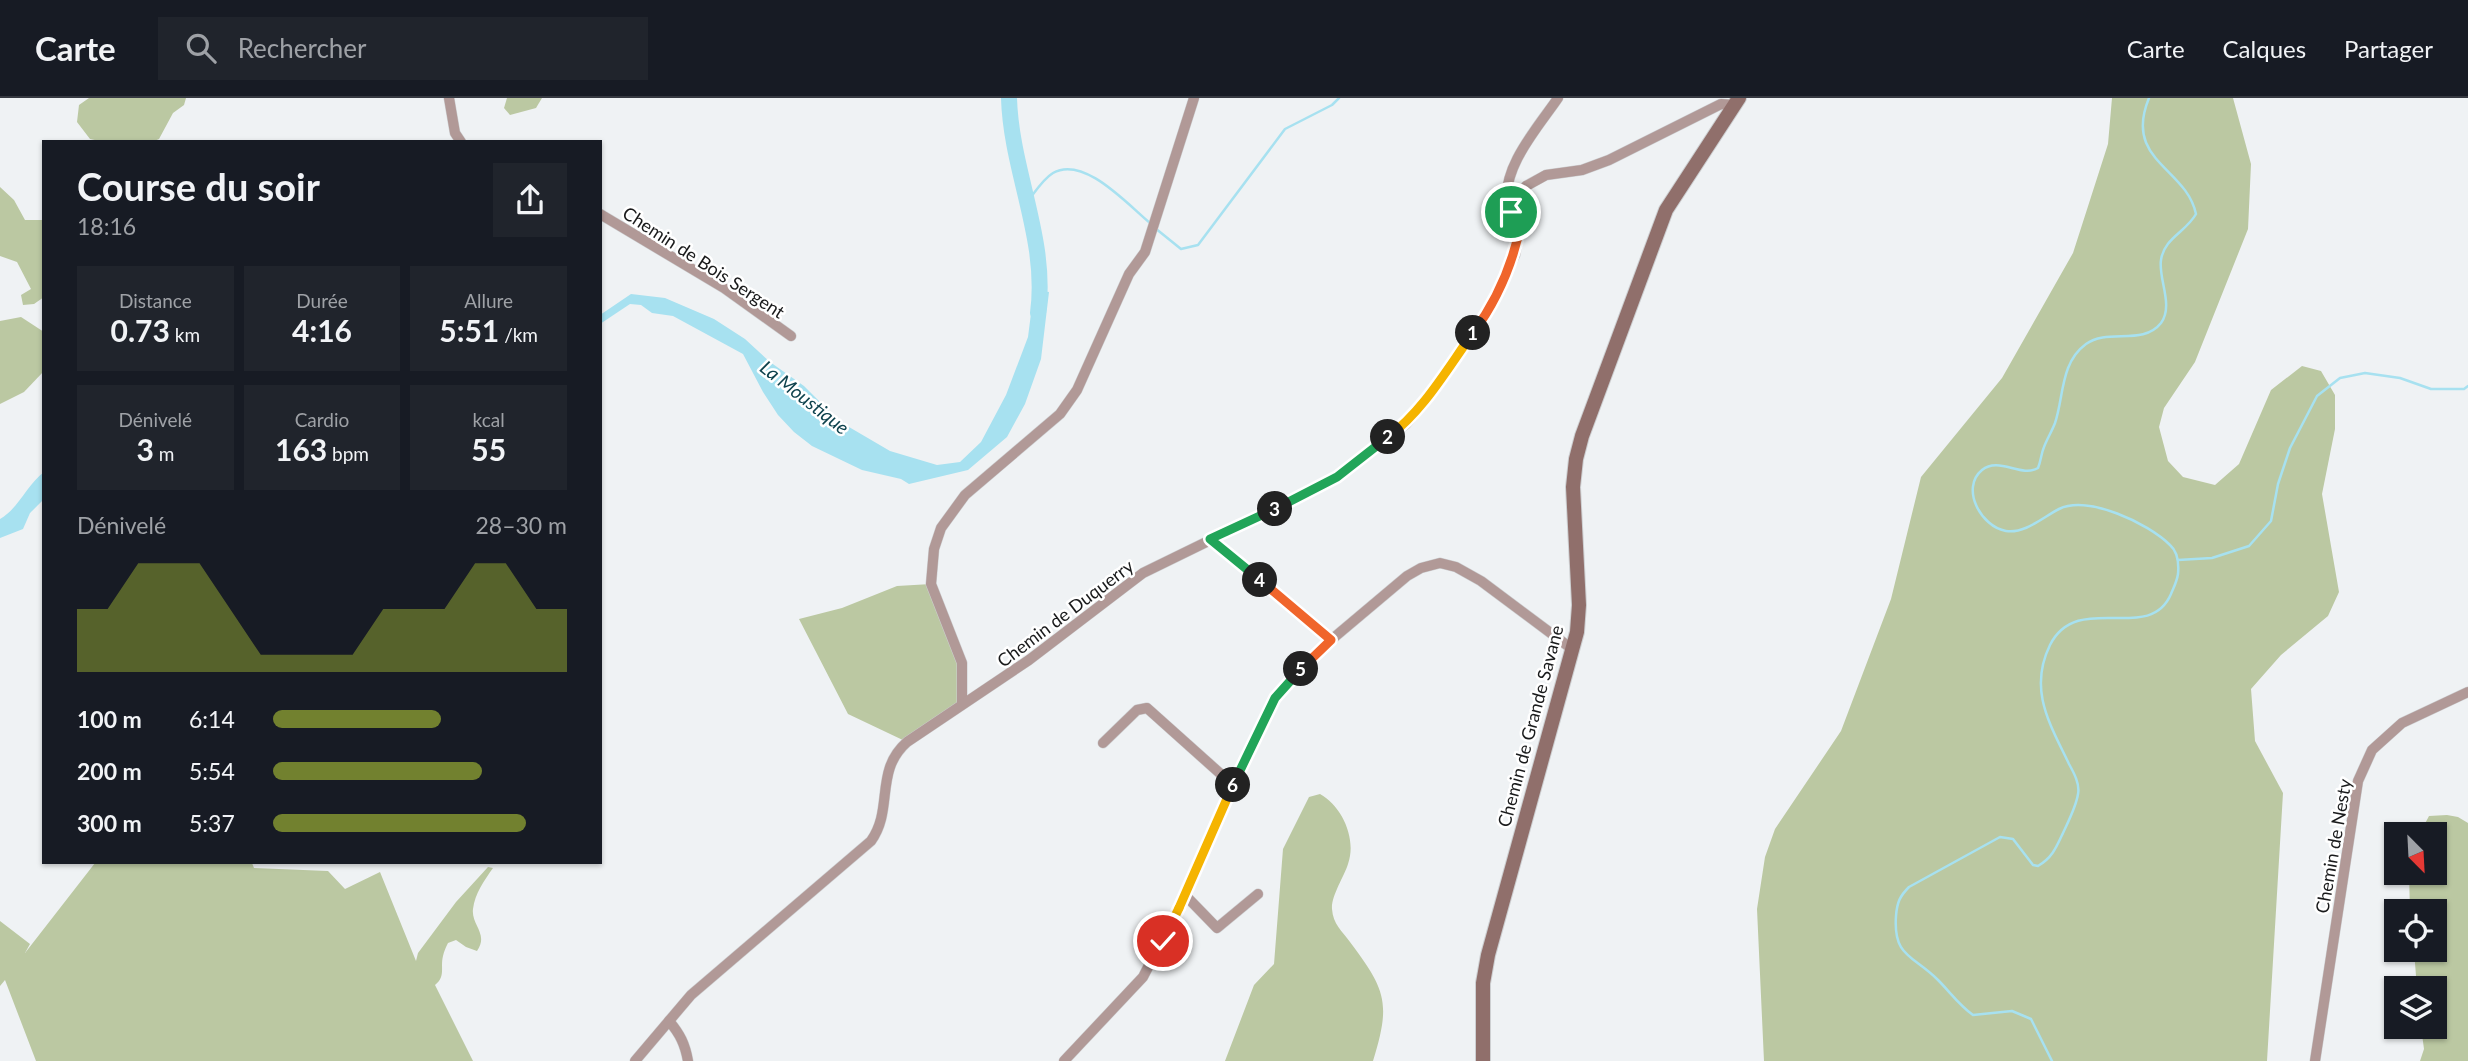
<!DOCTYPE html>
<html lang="fr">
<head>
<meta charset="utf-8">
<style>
	:root { --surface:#171b24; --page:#20242c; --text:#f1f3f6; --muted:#9ea1a6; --line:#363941; --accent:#72812f }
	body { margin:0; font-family:Lato,sans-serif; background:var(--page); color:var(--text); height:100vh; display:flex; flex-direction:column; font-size:26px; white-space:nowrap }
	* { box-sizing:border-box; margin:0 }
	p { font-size:23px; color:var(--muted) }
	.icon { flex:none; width:38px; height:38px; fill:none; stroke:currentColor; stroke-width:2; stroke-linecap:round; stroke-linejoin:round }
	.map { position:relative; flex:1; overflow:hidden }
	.panel { position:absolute; left:42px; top:42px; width:560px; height:724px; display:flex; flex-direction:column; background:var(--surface); border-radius:0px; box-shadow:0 2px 5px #0004 }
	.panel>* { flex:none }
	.needle { width:46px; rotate:156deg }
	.fabs { position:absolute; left:2384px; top:724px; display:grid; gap:14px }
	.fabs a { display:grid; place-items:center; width:63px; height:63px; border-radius:0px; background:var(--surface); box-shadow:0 2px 5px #0004; font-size:35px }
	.pin { position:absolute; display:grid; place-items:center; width:60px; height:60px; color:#fff; margin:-30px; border:4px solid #fff; border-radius:50%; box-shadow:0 2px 7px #0007 }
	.km { position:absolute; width:35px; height:35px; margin:-18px; border-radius:50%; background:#222; color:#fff; font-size:19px; line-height:35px; text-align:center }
	.round { display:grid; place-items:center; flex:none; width:74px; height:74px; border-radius:0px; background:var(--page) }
	.summary { display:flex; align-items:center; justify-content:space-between; height:119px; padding:0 35px }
	h1 { font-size:38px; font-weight:700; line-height:52px }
	.stats { display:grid; grid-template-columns:repeat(3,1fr); gap:10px; height:119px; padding:7px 35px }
	.stats div { display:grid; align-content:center; border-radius:0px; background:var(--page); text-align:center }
	.stats b { font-size:30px; font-weight:700 }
	.stats small { font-size:19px; font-weight:400 }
	.stats p { font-size:19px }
	.chart { height:196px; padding:14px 35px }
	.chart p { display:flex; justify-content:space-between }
	.chart svg { width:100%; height:126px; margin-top:7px; fill:var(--accent); opacity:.7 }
	ul { padding:0 35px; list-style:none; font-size:23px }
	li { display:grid; grid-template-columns:112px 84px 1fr; align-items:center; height:52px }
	li i { height:18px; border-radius:9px; background:var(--accent) }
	header { display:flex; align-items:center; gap:42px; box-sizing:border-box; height:98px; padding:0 35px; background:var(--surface); border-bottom:2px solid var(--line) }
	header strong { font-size:33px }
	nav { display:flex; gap:38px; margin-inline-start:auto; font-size:24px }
	.search { width:490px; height:63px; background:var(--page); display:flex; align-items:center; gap:18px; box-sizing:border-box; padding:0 24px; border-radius:0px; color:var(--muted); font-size:26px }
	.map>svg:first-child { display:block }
	.green { fill:#bbc8a2 }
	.water { fill:#a7e1f0 }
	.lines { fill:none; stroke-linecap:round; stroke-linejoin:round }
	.stream { stroke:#a7e1f0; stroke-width:2.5 }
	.river { stroke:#a7e1f0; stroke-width:16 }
	.street-casing { stroke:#cdcfd1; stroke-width:11 }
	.secondary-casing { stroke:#cdcfd1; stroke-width:16 }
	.street { stroke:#b19997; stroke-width:10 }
	.secondary { stroke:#906f6b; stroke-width:14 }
	.split-1-casing { stroke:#fff; stroke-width:14 }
	.split-2-casing { stroke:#fff; stroke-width:14 }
	.split-3-casing { stroke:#fff; stroke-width:14 }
	.split-4-casing { stroke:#fff; stroke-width:14 }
	.split-5-casing { stroke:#fff; stroke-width:14 }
	.split-6-casing { stroke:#fff; stroke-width:14 }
	.split-7-casing { stroke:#fff; stroke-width:14 }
	.split-8-casing { stroke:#fff; stroke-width:14 }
	.split-1 { stroke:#f0652b; stroke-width:9 }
	.split-2 { stroke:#f5b400; stroke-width:9 }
	.split-3 { stroke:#22a559; stroke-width:9 }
	.split-4 { stroke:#22a559; stroke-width:9 }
	.split-5 { stroke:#f0652b; stroke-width:9 }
	.split-6 { stroke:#22a559; stroke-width:9 }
	.split-7 { stroke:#f5b400; stroke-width:9 }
	.split-8 { stroke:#f5b400; stroke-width:9 }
	.labels { text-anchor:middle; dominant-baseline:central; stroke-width:5; stroke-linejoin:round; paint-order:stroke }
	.street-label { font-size:18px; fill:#191a1b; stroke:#fff }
	.water-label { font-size:19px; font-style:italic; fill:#0e424d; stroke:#fff }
</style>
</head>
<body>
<header>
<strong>Carte</strong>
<div class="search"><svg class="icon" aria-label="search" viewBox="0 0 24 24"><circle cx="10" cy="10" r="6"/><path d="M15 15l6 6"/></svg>Rechercher</div>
<nav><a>Carte</a><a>Calques</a><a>Partager</a></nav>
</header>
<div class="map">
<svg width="2468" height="963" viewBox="0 0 2468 963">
	<rect width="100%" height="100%" fill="#eff2f4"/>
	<g class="green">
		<path d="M89 0H186L184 7 173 15 159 41 152 44H104L90 41 77 24 79 7Z"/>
		<path d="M507 0H542L536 10 510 17 504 10Z"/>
		<path d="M2112 0H2233L2251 66 2248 131 2195 264 2164 310 2159 329 2168 363 2183 379 2215 387 2239 366 2271 292 2302 268 2321 273 2335 297V331L2322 396 2339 494 2328 518 2281 557 2251 591 2255 643 2283 695 2267 963H1764L1757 811 1765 759 1775 731 1841 633 1891 501 1921 379 2002 280 2073 155 2108 46Z"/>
		<path d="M0 89 14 102 25 122H44V199L34 206 23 207 21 197 31 191 17 164 0 158Z"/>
		<path d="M21 219 44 234V273L24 294 0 306V223Z"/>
		<path d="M931 486 962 565V606L907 644 848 616 799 521 842 510 897 488Z"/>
		<path d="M1320 696C1342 708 1357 741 1348 766 1344 779 1331 798 1332 811 1333 826 1342 833 1350 844 1386 892 1391 905 1373 963H1225L1254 887 1274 866 1283 751 1309 699Z"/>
		<path d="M2447 717 2458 719 2468 725V963H2420L2424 951 2421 929H2434V891H2417L2414 852H2434V814H2410L2409 775H2434V737H2419L2429 718Z"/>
		<path d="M95 765H252L254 770 328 773 345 791 380 774 416 863 418 855 456 804 488 769 493 770C484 783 475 795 473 811 471 827 489 836 477 853L466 849 456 842 448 845C446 849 444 853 443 858 440 870 446 878 435 887L473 963H36L5 882 0 888V823L30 846 25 855Z"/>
	</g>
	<g class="water">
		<path d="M1034 192 1049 194 1041 261 1025 306 1007 339 968 372 909 386 901 381 862 372 812 348 794 334 778 317 763 294 743 256 673 218 652 215 641 207 630 206 600 226V217L631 196 665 200 714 221 745 241 770 264 804 288 828 312 849 329 890 353 937 367 960 364 981 344 1006 297 1028 239Z"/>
		<path d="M44 374V401L30 415 23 431 0 440V421C18 411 27 387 44 374Z"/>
	</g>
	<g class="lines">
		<g class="stream">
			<path d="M1028 103C1035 94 1043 81 1053 75 1084 57 1128 107 1150 125"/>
			<path d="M1155 130 1181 151 1198 147 1285 31 1332 7 1339 0"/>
			<path d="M2178 462 2212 460 2249 448 2271 423 2278 386 2290 350 2317 298 2340 280 2365 275 2400 280 2431 291H2464L2468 288"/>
			<path d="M2052 963 2031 921 2012 913 1973 917C1959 907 1950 894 1938 882 1913 857 1893 859 1896 818 1897 804 1900 798 1909 789L2000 739 2013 741 2033 767 2038 768C2052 760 2056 750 2063 735 2068 724 2076 709 2078 696 2080 686 2074 675 2069 666 2050 626 2028 592 2050 547 2078 492 2149 547 2171 496 2174 489 2177 483 2178 476 2179 465 2178 454 2170 447 2148 425 2088 397 2059 411 2043 419 2025 436 2006 433 1981 429 1960 390 1982 372 1999 358 2021 380 2038 370 2041 363 2041 356 2044 349 2047 341 2052 333 2055 325 2064 299 2060 265 2086 246 2108 230 2143 248 2161 225 2174 207 2158 181 2161 162 2164 140 2186 134 2196 116 2186 69 2123 63 2149 0"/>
		</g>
		<path class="river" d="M1009 0C1011 73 1048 141 1038 215"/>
		<defs>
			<g id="street">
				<path d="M449 0 455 35 461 44"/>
				<path d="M600 116 724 190 791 238"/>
				<path d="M1521 125C1516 120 1509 114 1508 107 1500 71 1539 28 1558 0"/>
				<path d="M1210 441 1331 542"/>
				<path d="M962 606V565L931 486 934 451 941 430 965 397 1060 316 1077 292 1129 176 1145 154 1194 0"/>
				<path d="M1103 645 1137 612 1147 610 1233 687"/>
				<path d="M1185 797 1217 830 1258 796"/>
				<path d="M669 923C680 936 685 946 688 963"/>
				<path d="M635 963 691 897 871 743C894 711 874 673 907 644L1029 562 1143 475 1319 389 1337 379 1370 354 1406 326 1425 303 1493 204 1515 157 1521 125 1522 96 1526 88 1546 77 1582 72 1609 62 1721 6 1734 7"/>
				<path d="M1064 963 1143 879 1185 797 1231 691 1275 600 1331 542 1407 478 1421 470 1440 465 1456 469 1481 483 1568 548 1574 550"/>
				<path d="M2315 963 2358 683 2372 652 2402 625 2468 594"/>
			</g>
			<path id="secondary" d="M1483 963V885L1488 857 1577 534 1579 507 1573 389 1576 361 1582 338 1666 112 1739 0"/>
		</defs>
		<use href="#street" class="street-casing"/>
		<use href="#secondary" class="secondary-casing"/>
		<use href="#street" class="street"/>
		<use href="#secondary" class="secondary"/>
	</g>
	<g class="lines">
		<defs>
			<path id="split-1" d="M1473 235C1498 201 1513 166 1521 125L1511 114"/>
			<path id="split-2" d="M1388 339C1424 312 1447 271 1473 235"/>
			<path id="split-3" d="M1275 411 1337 379 1388 339"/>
			<path id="split-4" d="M1260 482 1210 441 1275 411"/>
			<path id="split-5" d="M1260 482 1331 542 1301 571"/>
			<path id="split-6" d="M1233 687 1275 600 1301 571"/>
			<path id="split-7" d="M1179 810 1233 687"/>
			<path id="split-8" d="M1163 843 1179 810"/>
		</defs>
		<use href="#split-1" class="split-1-casing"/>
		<use href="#split-2" class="split-2-casing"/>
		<use href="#split-3" class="split-3-casing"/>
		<use href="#split-4" class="split-4-casing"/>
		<use href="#split-5" class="split-5-casing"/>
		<use href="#split-6" class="split-6-casing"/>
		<use href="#split-7" class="split-7-casing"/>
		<use href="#split-8" class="split-8-casing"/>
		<use href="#split-1" class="split-1"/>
		<use href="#split-2" class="split-2"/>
		<use href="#split-3" class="split-3"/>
		<use href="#split-4" class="split-4"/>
		<use href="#split-5" class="split-5"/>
		<use href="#split-6" class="split-6"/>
		<use href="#split-7" class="split-7"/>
		<use href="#split-8" class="split-8"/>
	</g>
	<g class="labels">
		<g class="street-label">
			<text transform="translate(704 164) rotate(33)">Chemin de Bois Sergent</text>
			<text transform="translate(1065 515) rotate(-37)">Chemin de Duquerry</text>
			<text transform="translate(1530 628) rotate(-75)">Chemin de Grande Savane</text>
			<text transform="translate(2333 748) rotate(-80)">Chemin de Nesty</text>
		</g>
		<g class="water-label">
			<text transform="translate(805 299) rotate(38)">La Moustique</text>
		</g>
	</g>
</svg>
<div class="fabs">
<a><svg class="needle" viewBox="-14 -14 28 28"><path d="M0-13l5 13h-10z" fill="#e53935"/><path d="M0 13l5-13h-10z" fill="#9ea1a6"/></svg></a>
<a><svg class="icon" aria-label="locate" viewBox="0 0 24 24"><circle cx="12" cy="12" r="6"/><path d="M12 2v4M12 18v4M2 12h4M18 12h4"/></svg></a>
<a><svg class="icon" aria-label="layers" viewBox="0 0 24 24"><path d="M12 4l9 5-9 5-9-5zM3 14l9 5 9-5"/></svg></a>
</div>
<div class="pin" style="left:1511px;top:114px;background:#1e9e55"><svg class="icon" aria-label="arrive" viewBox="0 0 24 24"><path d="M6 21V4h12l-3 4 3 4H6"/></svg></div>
<div class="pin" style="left:1163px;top:843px;background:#d93025"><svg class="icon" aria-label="check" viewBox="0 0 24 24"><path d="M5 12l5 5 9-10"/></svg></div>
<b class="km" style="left:1473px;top:235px">1</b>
<b class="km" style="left:1388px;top:339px">2</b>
<b class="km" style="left:1275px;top:411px">3</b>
<b class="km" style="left:1260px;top:482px">4</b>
<b class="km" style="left:1301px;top:571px">5</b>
<b class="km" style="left:1233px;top:687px">6</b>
<section class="panel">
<div class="summary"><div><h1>Course du soir</h1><p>18:16</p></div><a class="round"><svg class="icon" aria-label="share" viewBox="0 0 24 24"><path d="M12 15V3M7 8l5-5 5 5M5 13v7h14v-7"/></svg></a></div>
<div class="stats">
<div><p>Distance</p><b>0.73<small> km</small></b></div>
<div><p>Durée</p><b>4:16</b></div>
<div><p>Allure</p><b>5:51<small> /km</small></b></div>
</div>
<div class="stats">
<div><p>Dénivelé</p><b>3<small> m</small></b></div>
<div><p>Cardio</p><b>163<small> bpm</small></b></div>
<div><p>kcal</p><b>55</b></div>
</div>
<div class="chart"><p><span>Dénivelé</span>28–30 m</p>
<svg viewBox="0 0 160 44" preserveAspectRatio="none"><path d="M0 44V22L10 22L20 6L30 6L40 6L50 22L60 38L70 38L80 38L90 38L100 22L110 22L120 22L130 6L140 6L150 22L160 22V44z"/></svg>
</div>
<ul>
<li><b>100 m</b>6:14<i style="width:57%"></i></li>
<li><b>200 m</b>5:54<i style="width:71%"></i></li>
<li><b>300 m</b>5:37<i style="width:86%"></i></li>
</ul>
</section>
</div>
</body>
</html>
